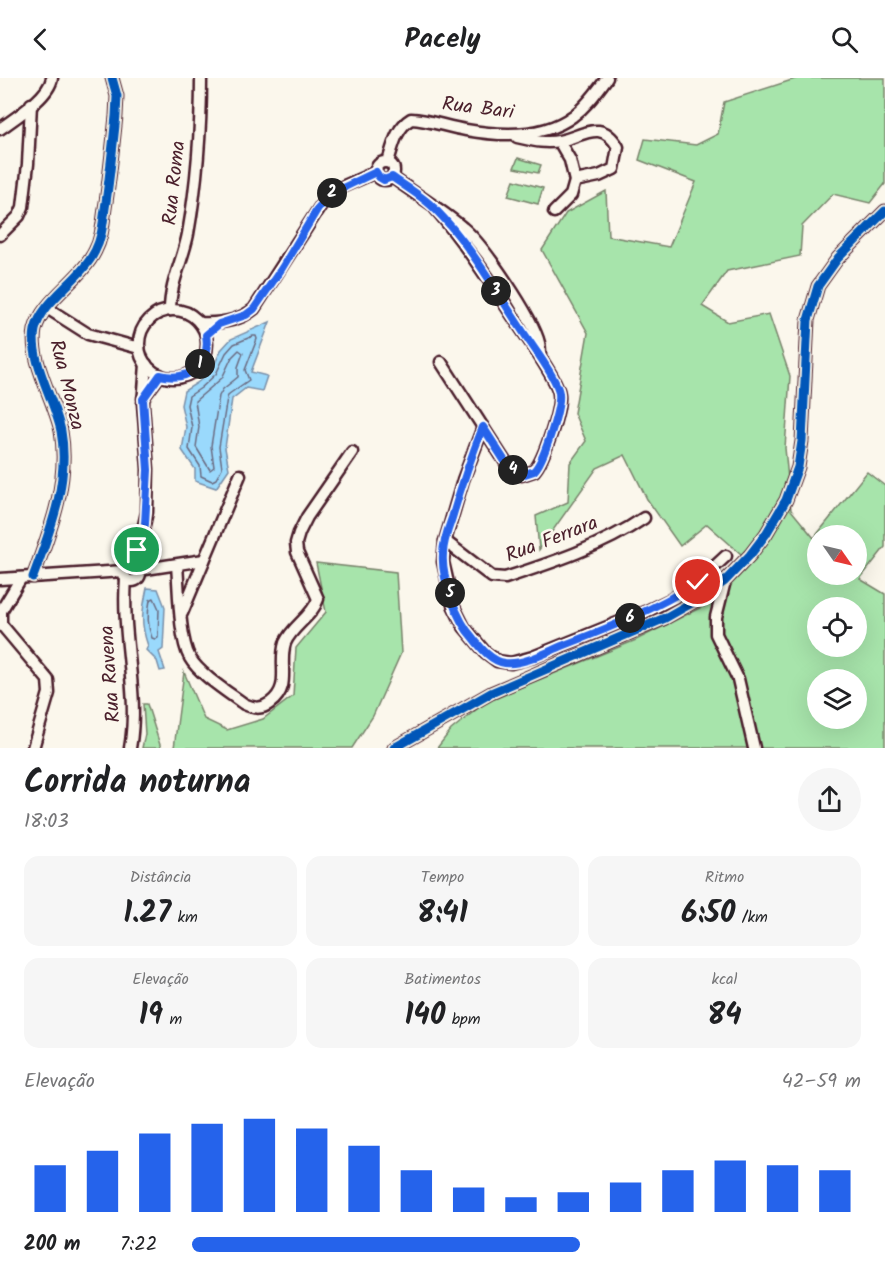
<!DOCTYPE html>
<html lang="pt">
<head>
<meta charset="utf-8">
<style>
	:root { --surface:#fff; --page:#f6f6f6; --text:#202124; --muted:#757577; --accent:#2563eb }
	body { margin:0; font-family:Kalam,sans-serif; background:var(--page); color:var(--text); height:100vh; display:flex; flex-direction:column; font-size:22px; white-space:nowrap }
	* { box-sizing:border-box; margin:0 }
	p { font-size:20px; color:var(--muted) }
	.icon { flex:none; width:33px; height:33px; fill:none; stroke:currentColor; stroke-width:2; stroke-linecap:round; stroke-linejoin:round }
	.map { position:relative; height:670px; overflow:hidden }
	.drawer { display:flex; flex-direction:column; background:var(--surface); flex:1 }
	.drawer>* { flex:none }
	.needle { width:39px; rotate:124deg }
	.fabs { position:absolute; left:807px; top:447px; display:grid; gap:12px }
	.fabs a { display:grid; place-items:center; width:60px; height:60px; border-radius:50%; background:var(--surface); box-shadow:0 6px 24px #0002; font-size:30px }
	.pin { position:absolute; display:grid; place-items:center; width:51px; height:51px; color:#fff; margin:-26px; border:3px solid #fff; border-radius:50%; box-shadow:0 2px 6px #0007 }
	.km { position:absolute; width:30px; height:30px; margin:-15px; border-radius:50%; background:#222; color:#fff; font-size:16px; line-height:30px; text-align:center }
	.round { display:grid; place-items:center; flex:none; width:63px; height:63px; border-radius:32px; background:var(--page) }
	.head { display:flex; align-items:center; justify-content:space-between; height:102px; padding:0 24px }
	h1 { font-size:33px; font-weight:800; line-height:45px }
	.metrics { display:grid; grid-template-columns:repeat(3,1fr); gap:9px; height:102px; padding:6px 24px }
	.metrics div { display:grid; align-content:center; border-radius:15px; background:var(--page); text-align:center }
	.metrics b { font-size:30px; font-weight:800 }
	.metrics small { font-size:16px; font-weight:400 }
	.metrics p { font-size:16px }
	.chart { height:168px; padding:12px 24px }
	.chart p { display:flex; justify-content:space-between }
	.chart svg { width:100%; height:108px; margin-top:6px; stroke:var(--accent); stroke-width:6 }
	ul { padding:0 24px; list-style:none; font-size:20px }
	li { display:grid; grid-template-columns:96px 72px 1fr; align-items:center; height:45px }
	li i { height:15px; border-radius:8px; background:var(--accent) }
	header { display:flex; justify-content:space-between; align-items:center; height:78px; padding:0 24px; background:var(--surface); font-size:27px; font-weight:800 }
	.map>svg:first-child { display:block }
	.green { fill:#a7e4ab; stroke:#78826b; stroke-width:1.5; fill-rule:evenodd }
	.water { fill:#9ad9fc; stroke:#7a8fa8; stroke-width:1.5 }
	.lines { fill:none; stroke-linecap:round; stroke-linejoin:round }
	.shore { stroke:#6a697f; stroke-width:1.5 }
	.minor-casing { stroke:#4a1f2b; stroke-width:15 }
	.minor { stroke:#fbf7ec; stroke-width:10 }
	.cycleway-casing { stroke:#fbf7ec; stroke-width:13 }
	.cycleway { stroke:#0057b8; stroke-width:9 }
	.route-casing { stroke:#fff; stroke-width:12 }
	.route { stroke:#2563eb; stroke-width:8 }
	.labels { text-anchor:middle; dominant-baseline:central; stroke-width:5; stroke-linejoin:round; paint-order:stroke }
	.street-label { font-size:20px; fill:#4a1f2b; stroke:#fbf7ec }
</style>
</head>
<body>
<header><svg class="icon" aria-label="back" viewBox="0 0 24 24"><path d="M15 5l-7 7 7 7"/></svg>Pacely<svg class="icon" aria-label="search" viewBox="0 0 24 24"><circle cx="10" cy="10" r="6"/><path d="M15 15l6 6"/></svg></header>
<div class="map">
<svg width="885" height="670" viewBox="0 0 885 670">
	<rect width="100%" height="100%" fill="#fbf7ec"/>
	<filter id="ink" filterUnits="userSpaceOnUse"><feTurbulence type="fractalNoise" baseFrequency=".0167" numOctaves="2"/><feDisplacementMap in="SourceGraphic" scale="12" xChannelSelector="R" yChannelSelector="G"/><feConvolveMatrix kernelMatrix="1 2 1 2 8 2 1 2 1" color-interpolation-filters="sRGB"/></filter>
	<g filter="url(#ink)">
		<g class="green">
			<path d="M798 0H885V106L870 125 833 116 802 148 800 178 727 193 702 228 728 244 769 236 790 298 785 370 791 432 814 460 867 394 885 408V469L860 501 885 516V670H437L451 652 487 623 636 562 708 526 750 484 707 446 680 468 647 421 625 377 597 390 539 472 536 438 568 424 570 385 586 363 574 335 588 255 542 172 566 135 606 113 608 158 669 169 696 104 639 82 645 61 696 67 718 56 724 24ZM818 458H856V496H818ZM818 530H856V568H818ZM818 602H856V640H818Z"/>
			<path d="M518 80 541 87 538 95 514 90Z"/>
			<path d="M514 102 543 110 538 126 508 118Z"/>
			<path d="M316 485 396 494 401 575 373 638 352 670H174L184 594 204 641 227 652 263 641 293 618 296 570 326 534Z"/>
			<path d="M143 626H147L161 670H142L145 656Z"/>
		</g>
		<g class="water">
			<path d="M270 244 251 294 267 298 262 313 246 310 232 321 225 370 229 391 216 410 195 403V391L182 372 186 349 181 327 184 313 197 305 212 292 221 272 231 261Z"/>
			<path d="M147 510 158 511 165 529 163 571 159 574 165 592 160 593 157 583 146 572 148 568C140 545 142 533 147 510Z"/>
		</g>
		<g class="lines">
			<g class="shore">
				<path d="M253 258H256L257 261 245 292 249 302 229 316 227 320 219 369 222 390 216 401 212 403 201 398 200 388 189 371 192 349 187 327 189 318 201 310 216 296 226 275 234 266Z"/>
				<path d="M239 272 243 275 238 289V299L223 311 219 318 211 368 214 389 210 392 196 369 199 349 195 323 222 300 232 279Z"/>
				<path d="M154 520 159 531 158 559 155 561 152 560C147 547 147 536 150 522Z"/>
			</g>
			<defs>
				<g id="minor">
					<path d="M0 51C15 40 49 19 52 0"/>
					<path d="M517 59C531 62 544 66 559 63 584 58 601 40 618 69L614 91 599 98 575 103 570 82 559 63"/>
					<path d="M388 84C393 68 396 50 411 41 430 42 447 49 466 52 500 58 544 60 573 38 587 28 597 13 607 0"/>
					<circle cx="385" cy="93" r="9"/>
					<path d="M392 99C415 116 441 131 463 150 483 166 533 240 539 265 540 269 540 274 540 278"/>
					<path d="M435 130C472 173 501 222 533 268 539 278 558 305 559 316 561 331 544 382 534 393L522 397 508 388 441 284"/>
					<path d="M554 134 571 117 575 103"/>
					<path d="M0 157 19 138 23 129 28 86 31 26"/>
					<path d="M47 230 88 256 139 270"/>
					<path d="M170 232C170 205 183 182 188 156 197 105 201 52 201 0"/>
					<circle cx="173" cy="266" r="34"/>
					<path d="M200 245C219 246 239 243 254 231L325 121 335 112 376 94"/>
					<path d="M143 320 160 297"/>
					<path d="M483 349 463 402 445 463 443 484 453 527 464 549 485 574 497 583 511 585 533 579 645 534 674 520 698 504 726 478"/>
					<path d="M445 463 492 499 505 500C551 485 603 468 644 440"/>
					<circle cx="132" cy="495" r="8"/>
					<path d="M135 487 147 434 148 391 143 326 146 286"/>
					<path d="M177 487C179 510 179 561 190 580 199 596 229 615 244 626 253 630 261 632 270 625 292 609 278 587 285 565 292 548 312 539 318 521L297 474 296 465 299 455 307 439 352 374"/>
					<path d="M139 492 204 482"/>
					<path d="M33 499C50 453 70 404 61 353 55 323 29 282 35 252 42 222 81 202 95 173 103 158 103 141 106 124 110 96 113 67 116 38L117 18 112 0"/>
					<path d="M21 500 1 533V546L48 602 49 615 33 670"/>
					<path d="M0 501 124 493"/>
					<path d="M126 501C121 559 140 615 130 670"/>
					<path d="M725 503 716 539V556L738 601 754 670"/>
					<path d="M182 535 240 397"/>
					<path d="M394 670 491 615 665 540 702 519 725 503 750 477 766 456 786 422 798 389 802 363 808 242 818 208 838 180 885 133"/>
				</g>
			</defs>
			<use href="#minor" class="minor-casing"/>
			<use href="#minor" class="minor"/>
			<defs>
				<g id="cycleway">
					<path d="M33 499C50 453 70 404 61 353 55 323 29 282 35 252 42 222 81 202 95 173 103 158 103 141 106 124 110 96 113 67 116 38L117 18 112 0"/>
					<path d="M394 670 491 615 665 540 702 519 725 503 750 477 766 456 786 422 798 389 802 363 808 242 818 208 838 180 885 133"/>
				</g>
			</defs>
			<use href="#cycleway" class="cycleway-casing"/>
			<use href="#cycleway" class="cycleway"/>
		</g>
	</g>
	<g class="lines" filter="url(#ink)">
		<defs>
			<path id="route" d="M137 472 145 446 148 392 143 321 160 297C189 304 211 287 206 257L219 246 246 237 254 231 282 190 318 130 330 116 376 94 379 99 384 102 392 99C406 109 424 119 436 132 473 169 502 224 532 267 539 277 558 304 559 315 561 329 544 383 534 393L522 397 508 388 483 349C471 379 461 409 452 440 448 451 443 464 443 476 441 500 457 543 473 560 481 570 491 583 505 585 523 587 545 575 562 568 609 550 656 531 698 504"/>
		</defs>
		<use href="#route" class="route-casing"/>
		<use href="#route" class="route"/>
	</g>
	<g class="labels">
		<g class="street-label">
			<text transform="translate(478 31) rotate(7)">Rua Bari</text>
			<text transform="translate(175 105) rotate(-84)">Rua Roma</text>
			<text transform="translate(66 307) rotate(76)">Rua Monza</text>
			<text transform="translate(552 462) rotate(-21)">Rua Ferrara</text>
			<text transform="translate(111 596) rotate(-94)">Rua Ravena</text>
		</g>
	</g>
</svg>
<div class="fabs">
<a><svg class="needle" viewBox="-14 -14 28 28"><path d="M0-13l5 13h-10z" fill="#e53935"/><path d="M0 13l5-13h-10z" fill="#757577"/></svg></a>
<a><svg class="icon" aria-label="locate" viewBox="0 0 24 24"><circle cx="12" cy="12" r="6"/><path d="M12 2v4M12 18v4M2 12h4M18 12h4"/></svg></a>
<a><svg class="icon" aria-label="layers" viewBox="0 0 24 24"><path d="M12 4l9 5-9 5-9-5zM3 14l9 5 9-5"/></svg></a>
</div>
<div class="pin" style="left:137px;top:472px;background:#1e9e55"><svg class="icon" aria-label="arrive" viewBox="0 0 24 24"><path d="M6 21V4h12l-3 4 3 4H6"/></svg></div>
<div class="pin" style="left:698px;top:504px;background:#d93025"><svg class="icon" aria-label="check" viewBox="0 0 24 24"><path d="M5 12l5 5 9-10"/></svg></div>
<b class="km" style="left:200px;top:286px">1</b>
<b class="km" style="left:332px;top:115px">2</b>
<b class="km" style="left:496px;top:213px">3</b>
<b class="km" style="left:513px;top:392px">4</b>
<b class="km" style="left:450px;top:515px">5</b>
<b class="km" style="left:630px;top:540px">6</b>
</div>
<section class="drawer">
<div class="head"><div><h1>Corrida noturna</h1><p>18:03</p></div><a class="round"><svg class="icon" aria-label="share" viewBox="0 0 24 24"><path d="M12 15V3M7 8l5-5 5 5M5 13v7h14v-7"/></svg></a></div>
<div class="metrics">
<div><p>Distância</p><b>1.27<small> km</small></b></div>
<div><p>Tempo</p><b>8:41</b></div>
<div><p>Ritmo</p><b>6:50<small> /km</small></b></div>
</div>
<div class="metrics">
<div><p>Elevação</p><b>19<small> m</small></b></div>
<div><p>Batimentos</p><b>140<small> bpm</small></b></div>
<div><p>kcal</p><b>84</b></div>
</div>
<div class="chart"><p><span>Elevação</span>42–59 m</p>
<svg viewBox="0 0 160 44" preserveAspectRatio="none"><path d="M5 44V25M15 44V19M25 44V12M35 44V8M45 44V6M55 44V10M65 44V17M75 44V27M85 44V34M95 44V38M105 44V36M115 44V32M125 44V27M135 44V23M145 44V25M155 44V27"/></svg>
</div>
<ul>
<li><b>200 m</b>7:22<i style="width:58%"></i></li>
</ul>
</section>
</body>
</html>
